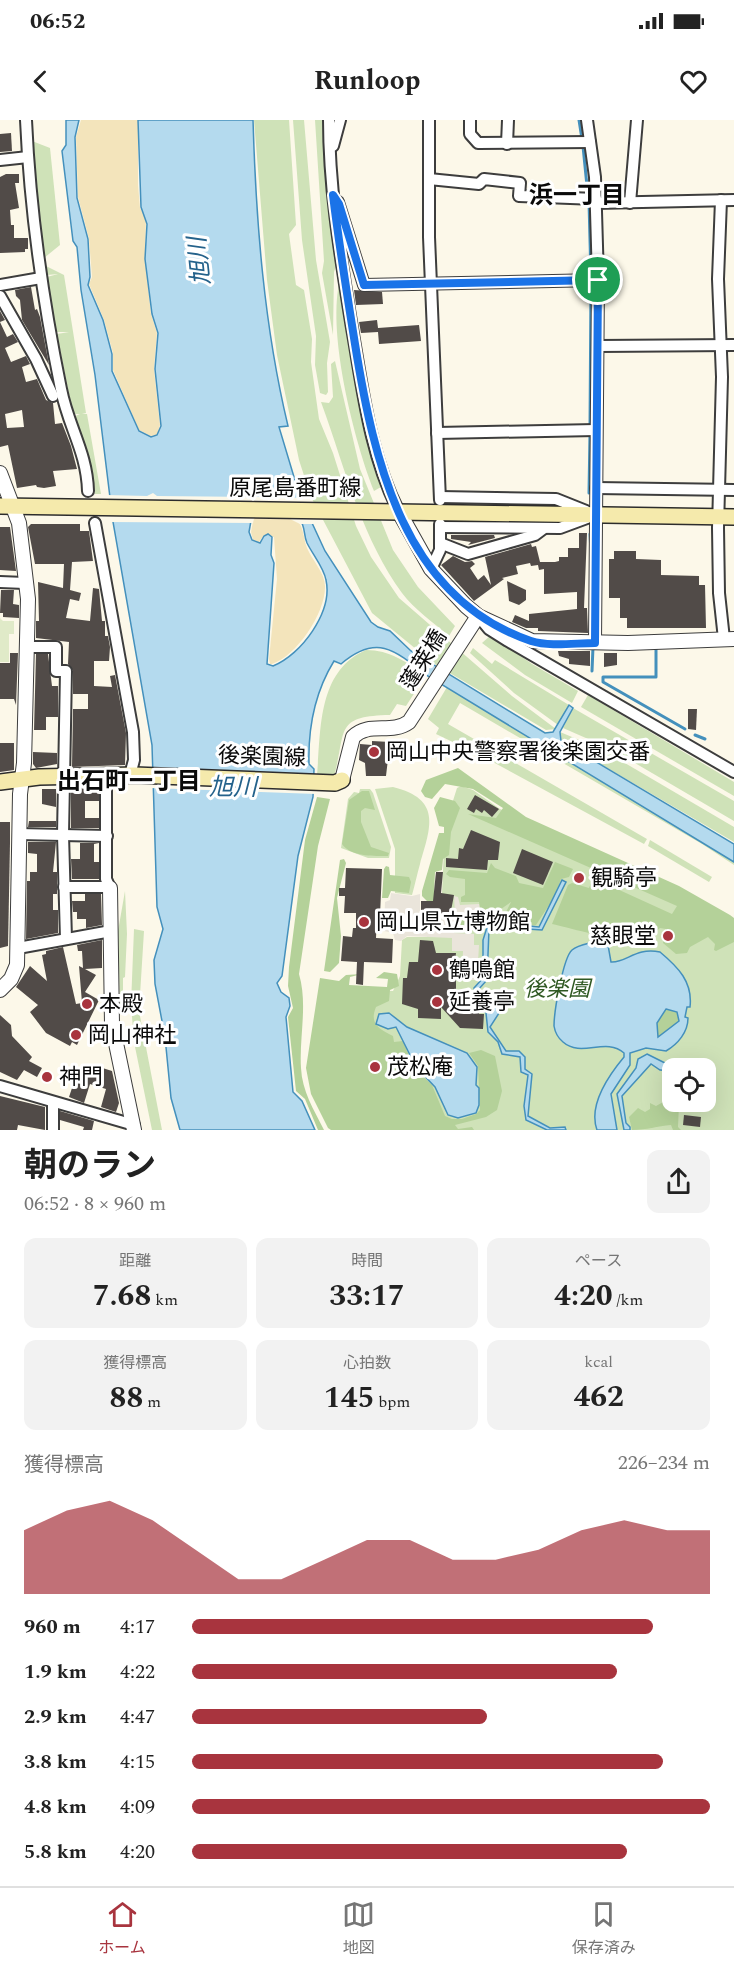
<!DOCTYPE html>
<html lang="ja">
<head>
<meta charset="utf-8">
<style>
	:root { --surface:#fff; --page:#f2f2f2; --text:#222; --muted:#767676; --line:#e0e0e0; --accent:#a8343e }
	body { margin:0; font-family:Spectral,"Noto Sans JP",serif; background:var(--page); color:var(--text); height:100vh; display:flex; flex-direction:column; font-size:22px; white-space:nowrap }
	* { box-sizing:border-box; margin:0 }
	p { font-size:20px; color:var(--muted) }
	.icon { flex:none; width:33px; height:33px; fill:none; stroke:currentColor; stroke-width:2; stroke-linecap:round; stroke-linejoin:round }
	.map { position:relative; height:1010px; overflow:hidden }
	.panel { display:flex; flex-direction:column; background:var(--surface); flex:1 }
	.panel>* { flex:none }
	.controls { position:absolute; left:662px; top:938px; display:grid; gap:12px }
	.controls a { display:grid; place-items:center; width:54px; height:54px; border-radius:12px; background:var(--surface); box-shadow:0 6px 24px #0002; font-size:30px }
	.pin { position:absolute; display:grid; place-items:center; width:51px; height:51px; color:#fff; margin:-26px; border:3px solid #fff; border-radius:50%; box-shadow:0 2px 6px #0007 }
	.round { display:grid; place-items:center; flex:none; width:63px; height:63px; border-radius:12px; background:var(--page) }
	.headline { display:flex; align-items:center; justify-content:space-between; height:102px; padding:0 24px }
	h1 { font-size:33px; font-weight:700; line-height:45px }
	.figures { display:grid; grid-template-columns:repeat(3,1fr); gap:9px; height:102px; padding:6px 24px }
	.figures div { display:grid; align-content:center; border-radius:12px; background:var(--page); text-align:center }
	.figures b { font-size:30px; font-weight:700 }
	.figures small { font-size:16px; font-weight:400 }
	.figures p { font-size:16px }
	.chart { height:168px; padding:12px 24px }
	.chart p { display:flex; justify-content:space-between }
	.chart svg { width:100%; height:108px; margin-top:6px; fill:var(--accent); opacity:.7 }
	ul { padding:0 24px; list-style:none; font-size:20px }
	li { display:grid; grid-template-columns:96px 72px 1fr; align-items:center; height:45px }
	li i { height:15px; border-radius:8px; background:var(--accent) }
	.status { display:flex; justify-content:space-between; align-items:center; height:42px; padding:0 30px; background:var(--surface); direction:ltr }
	.status svg { height:16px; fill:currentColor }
	header { display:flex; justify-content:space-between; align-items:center; height:78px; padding:0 24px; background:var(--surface); font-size:27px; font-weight:700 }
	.tabs { display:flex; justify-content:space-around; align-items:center; height:84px; border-top:2px solid var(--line); background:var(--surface); font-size:16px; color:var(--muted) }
	.tabs a { display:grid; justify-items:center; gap:3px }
	.tabs .selected { color:var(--accent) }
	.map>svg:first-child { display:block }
	.green { fill:#cfe2b8; fill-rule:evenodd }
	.forest { fill:#b4d199 }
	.sand { fill:#f3e4bb }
	.pitch { fill:#e0eac8 }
	.plaza { fill:#eae5db }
	.water { fill:#b4daee; stroke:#4490bc; stroke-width:1.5; fill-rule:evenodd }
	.pier { fill:#fcf8e9 }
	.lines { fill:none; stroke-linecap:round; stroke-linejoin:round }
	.stream { stroke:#4490bc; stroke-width:3 }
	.building { fill:#514b48; fill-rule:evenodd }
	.minor-casing { stroke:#3d3d3d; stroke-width:14 }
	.tertiary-casing { stroke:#3d3d3d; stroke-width:16 }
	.secondary-casing { stroke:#2c2c2c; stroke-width:18 }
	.minor { stroke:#fff; stroke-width:10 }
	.tertiary { stroke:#fff; stroke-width:14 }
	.secondary { stroke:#f5eaac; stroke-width:15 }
	.route-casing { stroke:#fff; stroke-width:12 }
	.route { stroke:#1a73e8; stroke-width:8 }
	.poi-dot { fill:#a8343e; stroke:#fff; stroke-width:2 }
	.labels { text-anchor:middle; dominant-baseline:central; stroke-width:6; stroke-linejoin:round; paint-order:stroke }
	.street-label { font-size:22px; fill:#0a0a0a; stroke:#fff }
	.poi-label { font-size:22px; fill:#0a0a0a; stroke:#fff; text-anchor:start }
	.park-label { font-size:22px; font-style:italic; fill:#305923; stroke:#fff }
	.neighbourhood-label { font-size:24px; font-weight:bold; fill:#0a0a0a; stroke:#fff }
	.water-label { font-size:24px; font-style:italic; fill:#24628b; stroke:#fff }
</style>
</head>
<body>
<div class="status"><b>06:52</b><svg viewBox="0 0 49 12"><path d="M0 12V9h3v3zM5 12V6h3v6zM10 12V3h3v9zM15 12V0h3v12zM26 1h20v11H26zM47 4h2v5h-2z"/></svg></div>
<header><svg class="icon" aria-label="back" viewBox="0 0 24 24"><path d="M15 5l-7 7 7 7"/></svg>Runloop<svg class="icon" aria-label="heart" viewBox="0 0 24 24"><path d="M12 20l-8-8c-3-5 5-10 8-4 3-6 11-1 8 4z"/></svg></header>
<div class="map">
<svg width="734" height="1010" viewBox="0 0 734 1010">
	<rect width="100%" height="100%" fill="#fcf8e9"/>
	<g class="green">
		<path d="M254 0H289L296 105 289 114 296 165 304 170 312 219 311 242 319 299 333 333 356 406 371 437 399 478 512 576 556 609 546 610 433 543 372 493 311 377 299 340 277 235 267 160Z"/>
		<path d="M293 0H304L316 140 330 222 327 243 328 272 326 275 320 273 315 245 316 216 302 120Z"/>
		<path d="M315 0H324L327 75 336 146 334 152 333 215 322 153 324 141Z"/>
		<path d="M32 21 50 28 60 125 44 138Z"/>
		<path d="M46 146 64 155 86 293 82 294H87L101 374H95L87 333 73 297 80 294H73L57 214 69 212H56L47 157 58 154 47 155Z"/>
		<path d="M339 164 359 284 381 367 374 371C354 320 328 217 339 164Z"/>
		<path d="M335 241 360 349 393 430 418 467 455 506 449 516C434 503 414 489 402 473 360 415 345 347 321 282L329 283 333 277 331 244Z"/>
		<path d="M491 515 532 544 578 571 572 583 525 555 482 523Z"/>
		<path d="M473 528 492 544 495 540 569 585 558 605 514 573 470 533Z"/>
		<path d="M366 530C390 530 406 542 426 555L406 586 397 584 390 595C333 596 347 611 334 656L317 655C321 611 317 551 366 530Z"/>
		<path d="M447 567 734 742V745L702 724 460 583 448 604 647 719 644 724 480 635 436 614 439 608 428 599Z"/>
		<path d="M588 575 734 662V676L581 587Z"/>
		<path d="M573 588 734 681V701L611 629 563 608Z"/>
		<path d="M560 612 601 629 734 707V722L561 621Z"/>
		<path d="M461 666 473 670 500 689 677 768 734 803V1010H341L320 868 393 871 400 856 402 820 407 817H427L429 772 442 773 445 706 457 668ZM672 948H705V981H672Z"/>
		<path d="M393 667C442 679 431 707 420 744 417 754 415 765 412 775L395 773V729L375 669Z"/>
		<path d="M360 669H370L373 673 391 727 389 738H368L341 728 348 679 354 672 359 673Z"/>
		<path d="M650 720 712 757 709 762 648 726Z"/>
		<path d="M125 771 127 814 125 857 123 858V886H120L118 811Z"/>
		<path d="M134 809 144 811 139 891 162 1010H152L134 922 131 884Z"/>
	</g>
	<g class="forest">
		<path d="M458 648 526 697 679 766 730 795 734 798V822L716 831 714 830 715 824 708 817 690 827 687 833 676 834 663 823 666 809 660 808C638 830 579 810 552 804L568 765 572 763 589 768 593 758 672 794 677 786 468 694 496 698 503 688 473 669 445 664 432 679 425 677 421 671 426 660Z"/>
		<path d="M362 671H369L375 690 365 688 361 691V702L371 727 389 733 388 736C374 736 351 737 342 724L349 680Z"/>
		<path d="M317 677 330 679 318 726 299 854C308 885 299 917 301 948 302 971 314 990 324 1010H318L305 979 296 971 288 897 293 888 288 866 289 847 305 720Z"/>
		<path d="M440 677 455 681 460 688 451 712 449 735 443 739 442 750 435 752 434 773 437 794 429 798 427 795 428 782 422 776V771L439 713H444V707L439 706 434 688Z"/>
		<path d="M344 739 346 743 337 778 341 816 339 843 330 852 324 851 340 740Z"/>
		<path d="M555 742 573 749 569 757 561 759 555 776 536 805C524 806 511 806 505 794L511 782 501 789 502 801H489L482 810 466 802 460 811 456 809 462 798 481 793 479 782H461V777L465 775V759L450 757 446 754 449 750 487 753 491 743 495 748 516 756 519 763 543 768Z"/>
		<path d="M386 746 389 747 390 755 409 757 411 762 409 773 391 771 388 778H382L384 749Z"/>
		<path d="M384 852 397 854 399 866 390 870 389 881 376 887C369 904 379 909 393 916L394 922 403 921 414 948 432 965 445 996 452 999H462L476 994 480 990 478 946 469 933 481 930 495 936 502 971 497 990 486 997 455 1005 458 1009 472 1007 474 1010H331L328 1008 311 974 306 948 320 858 339 861 346 855 362 854 350 857 349 865 387 867 388 859 376 858Z"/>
		<path d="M666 889 677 892 679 901 658 917 657 903Z"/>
		<path d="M665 981 679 984 678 1007 681 1010H673L671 1005C657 1006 647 1010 632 1010L629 997 638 988 645 992 650 989V983L656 986Z"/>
	</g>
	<g class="sand">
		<path d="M81 0H138V65L140 88 146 99 145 139 151 194 157 213 154 249 160 305 157 315 151 316 139 310 113 250V233L104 200 89 164 92 157 89 119 78 77 76 17Z"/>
		<path d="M254 396 296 399C304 407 303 417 307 428 312 440 325 453 325 466 326 492 297 536 272 544H270L269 539 277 459 274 417 264 415 259 422 253 420 251 412Z"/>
	</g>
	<path class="pitch" d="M0 498 3 501H14V514H9V542H0Z"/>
	<path class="plaza" d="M391 773 412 776 420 774V800L451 798 455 793 454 776 458 777 460 785 479 784 480 791 462 795 456 802 454 813 474 814V825H479L477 860H462L463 831H452V818L407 816 401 821 395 820 393 813 384 811 385 782 390 780Z"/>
	<g class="water">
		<path d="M66 0H79L75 17 77 78 88 119 90 157 88 165 103 200 112 234V251L139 311 151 317 157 315 161 306 155 249 158 213 152 194 145 139 147 104 141 87 138 0H253C256 102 264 206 288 306L279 307 300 377 325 431 371 502 378 507 390 511 411 531 545 613 553 612 569 585 573 588 560 612 561 621 734 724V742L426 555C394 529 376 514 341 544L334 541C315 572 308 608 309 644L314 649 313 677 298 736 282 856 277 863 281 872 289 878 290 886 286 897 293 972 302 981 315 1010H180L171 978 165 917 155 864 154 840 163 809 157 787 152 625 113 402 95 255 81 170 77 127 73 121 62 31 66 25ZM252 395 299 398C306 407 303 414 307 423 313 435 324 448 326 460 333 492 301 535 273 546L267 544 274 443 271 435 272 417 268 414 264 416 260 423 252 420 249 412Z"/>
		<path d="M562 760 566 762 542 810 495 807 489 809 487 860 477 871V875L501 890 490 907 506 931H519L525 937V949L532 954 528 996 550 1008 565 1007 566 1010H547L526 1000 524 986 528 955 521 952 520 937 502 934 498 922 488 912 486 893 476 881 474 868 483 858V820L488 804 493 802 539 807Z"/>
		<path d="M594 822 608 825 611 842C627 843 635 827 660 832 678 847 693 862 690 887H687L685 897 688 898C688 912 678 924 666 931L646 928 630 933V945L611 974 617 1010H597C588 985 609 955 624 937V933C606 917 581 938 563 922 558 918 555 912 554 906 554 892 563 838 572 830 578 825 587 824 594 822ZM666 889 677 892 679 901 658 917 657 903Z"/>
		<path d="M389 893 407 907 467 933 477 947 476 965 479 968V985L476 993 458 998 448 995 435 967 416 947 396 907 388 909 376 904 379 894Z"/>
		<path d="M647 934 675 948H672V951L660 950 651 944 622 976 626 1003 630 1007V1010H624L617 974 636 948 638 939Z"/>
	</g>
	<g class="pier">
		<path d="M153 373 157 376 265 377 269 374 274 377 304 378 317 404H300L288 398H254L253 403 110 402 107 375 147 376Z"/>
		<path d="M148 649 317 655 316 674 150 668Z"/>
	</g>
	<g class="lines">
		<g class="stream">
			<path d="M579 0 582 19"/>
			<path d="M583 26 588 76"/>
			<path d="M589 82 591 157"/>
			<path d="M590 307 591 163"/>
			<path d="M589 373 590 313"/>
			<path d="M590 414 591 433"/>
			<path d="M656 529V557H603V562L685 609"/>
			<path d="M592 551 593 527"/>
			<path d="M695 615 705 619"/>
		</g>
	</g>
	<g class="building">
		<path d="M11 13 12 31 0 32V14Z"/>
		<path d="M6 54H19V63H15L19 88 10 90 11 105H14V118H28V129H25V132L0 133V57Z"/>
		<path d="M31 167 35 190 37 189 40 197 49 245 22 200 20 180 16 176 15 170Z"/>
		<path d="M354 170 382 172 383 184 356 185Z"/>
		<path d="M0 191 5 200 0 202 7 217 13 214 18 222 5 228 11 242 26 236 30 244 22 247 26 262 37 259 46 280 53 283 55 304 62 303 71 326 77 349 53 351 56 366 44 368 37 367 36 365 17 368 8 325 0 327ZM22 290 24 307 7 308 5 294Z"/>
		<path d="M377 200 378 208 419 205 421 221 379 224 378 212 361 213 359 202Z"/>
		<path d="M31 404H80V411H89L93 441 72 442 70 470 81 473 79 481 70 479 66 498 90 501 93 468 99 469 102 501H105V516H108L110 527 109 541H94V566L112 567 110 556 115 555 126 613 125 645 72 647 73 589H88V574H73V551L68 544 69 522 36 518V501H39L38 462 63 468 64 444H35L28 407Z"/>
		<path d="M0 407H10L16 451 0 450Z"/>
		<path d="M579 413H587L584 488H587L588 513 538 511V508H526L512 502 515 495 529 501V494L577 489V472L544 474V449L539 450 538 445 531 446 530 443 516 446 518 454 502 458 504 459 474 481 441 445 453 436 465 442 472 441 475 444 470 448 478 460 484 455 491 465 485 437 531 424 532 427 536 426 540 442H555L559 441V437H568V428H579Z"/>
		<path d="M451 415H494L495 418 468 425 471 422 451 419Z"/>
		<path d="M614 431H636V439L661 440V455L699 456V465H705L706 508H627V498H620V478H609V439H614Z"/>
		<path d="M507 461 526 470V480L519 485 509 481Z"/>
		<path d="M1 470H14L13 484 19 485V498L3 497V493H0Z"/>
		<path d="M558 531H590V546L569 544V539L559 536Z"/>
		<path d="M10 533H18L16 585 14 579H0V543H10Z"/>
		<path d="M604 533H617V545L604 547Z"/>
		<path d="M36 534H48L52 566H58V597H46V610H34Z"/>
		<path d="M688 589H697L696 610 688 609Z"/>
		<path d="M372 621 390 622 386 656H366L365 643 359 640 360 624 372 625Z"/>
		<path d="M0 623H14V650L0 652Z"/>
		<path d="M33 632 57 633V644L36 648 33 644Z"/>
		<path d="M71 666H99V681H85V698H99V708H71Z"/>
		<path d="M42 669H56V687L42 684Z"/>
		<path d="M475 675 499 689 492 697 484 690 482 693 476 689 474 693 467 689Z"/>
		<path d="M29 701H56V707H28Z"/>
		<path d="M0 702H10V723L8 826 0 828Z"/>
		<path d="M471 710 500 722 498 740H488L487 750 446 747V738L458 739 459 728 463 729Z"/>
		<path d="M28 722H56L53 752H57V774H53V790H58V813L26 819 27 761H30V752H37V734L28 733Z"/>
		<path d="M80 723H99L94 724V742H99V759H72L71 739H80Z"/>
		<path d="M522 729 553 742 543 765 513 753Z"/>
		<path d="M346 748 382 749 380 796 377 795 376 818 393 819 392 843 364 842 363 865 356 864 357 842 341 841 343 816 352 817 353 808H356V793H344L345 776H339V768H345Z"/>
		<path d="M436 752H443L441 773 454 775 450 796 421 793V781H433Z"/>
		<path d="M85 774H101L102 805 86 808V799H77V792H73L72 781H85Z"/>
		<path d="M102 820V848L85 849 96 855 85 872 99 880 77 925 72 922 70 926 46 913 30 892 38 885 16 867 30 846 47 861 42 835 46 834V831L63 827 76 884 82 883 79 846 83 848 82 831H78L77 825Z"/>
		<path d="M420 820 433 821 436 833H456L455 841H461V852H456V875H473V888L480 889 479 894H484L483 909 460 908 441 887V899L418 898V889L402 884 403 858H407L409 842H418Z"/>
		<path d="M0 895 11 905 12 916 32 937 29 941 42 948 37 957 24 950 17 960 0 952Z"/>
		<path d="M93 945 112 951 119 983 116 992 101 987 106 969 93 965 90 964 84 983 69 977 74 962 83 964 87 950 91 951Z"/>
		<path d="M0 976 45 987V1010L18 1005 17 1010H0Z"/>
		<path d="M60 991 94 1001 92 1010H83L84 1007 60 1000Z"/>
		<path d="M684 995 701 997 700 1007 683 1005Z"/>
	</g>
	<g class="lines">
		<defs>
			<g id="minor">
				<path d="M26 0C30 90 43 181 61 269 68 306 87 332 88 371"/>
				<path d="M329 0C329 70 341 139 352 208 363 271 370 335 399 392"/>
				<path d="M429 0V117L440 380"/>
				<path d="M470 0V14L478 23 590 22"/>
				<path d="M587 0 595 57 598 160 595 523"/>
				<path d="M507 24 508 0"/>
				<path d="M333 26 340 0"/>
				<path d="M0 40 28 37"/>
				<path d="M429 59 479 64 484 59 520 63 519 76 596 79"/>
				<path d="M721 80 718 159 722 257 718 408 719 473 724 519"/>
				<path d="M338 82 364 165 598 160"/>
				<path d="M596 83 734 80"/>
				<path d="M630 83 637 0"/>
				<path d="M0 165 41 158"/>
				<path d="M0 176 36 239 53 276"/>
				<path d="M598 226 734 225"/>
				<path d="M437 313 596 310"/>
				<path d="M596 368 734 370"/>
				<path d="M440 377 556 379 586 391"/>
				<path d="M95 403 133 612 134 640 130 655"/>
				<path d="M440 407 560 408 587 398"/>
				<path d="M440 423 468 434 535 415 543 409"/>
				<path d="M431 449 440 430V404"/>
				<path d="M0 462 25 463"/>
				<path d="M479 497 489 509 508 521 734 652"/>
				<path d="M27 527H56V551H66L63 715 66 819"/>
				<path d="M106 655V759L110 768"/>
				<path d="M19 714 107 716"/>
				<path d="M64 767H108"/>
				<path d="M18 828 111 811"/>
				<path d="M0 966 134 1005"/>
				<path d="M53 1010V984"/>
			</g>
			<g id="tertiary">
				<path d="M0 353 19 403 28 479 24 643 20 674 17 845 11 859 0 870"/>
				<path d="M399 392 431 449 466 486 478 496 532 521 628 523 734 519"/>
				<path d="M342 660 353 617C369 601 391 615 409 602L478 496"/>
				<path d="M110 768 112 904 134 1010"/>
			</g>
			<g id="secondary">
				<path d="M0 386 734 397"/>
				<path d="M0 662 39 657 135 655 335 663 342 660"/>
			</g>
		</defs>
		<use href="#minor" class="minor-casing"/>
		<use href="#tertiary" class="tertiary-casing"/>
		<use href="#secondary" class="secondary-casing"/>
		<use href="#minor" class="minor"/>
		<use href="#tertiary" class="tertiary"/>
		<use href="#secondary" class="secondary"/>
	</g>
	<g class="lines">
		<defs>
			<path id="route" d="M333 75 339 84 364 165 598 160 595 523C575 523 550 527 531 521 404 478 374 342 355 224 347 174 339 125 333 75Z"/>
		</defs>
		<use href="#route" class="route-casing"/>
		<use href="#route" class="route"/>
	</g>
	<g class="poi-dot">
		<circle cx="374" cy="632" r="6"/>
		<circle cx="579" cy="758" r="6"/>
		<circle cx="364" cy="802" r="6"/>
		<circle cx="668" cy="816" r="6"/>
		<circle cx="437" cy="850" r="6"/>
		<circle cx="437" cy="882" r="6"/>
		<circle cx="87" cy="884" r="6"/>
		<circle cx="76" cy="915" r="6"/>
		<circle cx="375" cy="947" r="6"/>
		<circle cx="47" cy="957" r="6"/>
	</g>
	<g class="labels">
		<g class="street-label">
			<text x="295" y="368">原尾島番町線</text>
			<text transform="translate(424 540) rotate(-58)">蓬莱橋</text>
			<text transform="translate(262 637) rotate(2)">後楽園線</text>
		</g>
		<g class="poi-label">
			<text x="386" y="632">岡山中央警察署後楽園交番</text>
			<text x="591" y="758">観騎亭</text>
			<text x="376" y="802">岡山県立博物館</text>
			<text x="656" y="816" text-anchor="end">慈眼堂</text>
			<text x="449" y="850">鶴鳴館</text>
			<text x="449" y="882">延養亭</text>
			<text x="99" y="884">本殿</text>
			<text x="88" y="915">岡山神社</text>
			<text x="387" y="947">茂松庵</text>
			<text x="59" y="957">神門</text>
		</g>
		<g class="park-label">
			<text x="557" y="869">後楽園</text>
		</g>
		<g class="neighbourhood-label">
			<text x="577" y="76">浜一丁目</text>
			<text x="129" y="662">出石町一丁目</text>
		</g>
		<g class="water-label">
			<text transform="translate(200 141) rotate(-96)">旭川</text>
			<text x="233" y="668">旭川</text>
		</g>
	</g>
</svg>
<div class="controls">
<a><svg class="icon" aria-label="locate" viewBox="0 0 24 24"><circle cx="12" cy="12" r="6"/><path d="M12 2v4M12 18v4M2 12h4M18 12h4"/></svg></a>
</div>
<div class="pin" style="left:598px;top:160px;background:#1e9e55"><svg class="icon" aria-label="arrive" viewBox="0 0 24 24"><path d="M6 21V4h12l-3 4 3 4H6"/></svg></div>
</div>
<section class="panel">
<div class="headline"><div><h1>朝のラン</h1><p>06:52 · 8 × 960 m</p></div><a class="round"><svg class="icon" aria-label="share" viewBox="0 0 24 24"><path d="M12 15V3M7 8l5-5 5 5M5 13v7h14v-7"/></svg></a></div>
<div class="figures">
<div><p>距離</p><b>7.68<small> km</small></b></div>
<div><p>時間</p><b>33:17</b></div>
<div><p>ペース</p><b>4:20<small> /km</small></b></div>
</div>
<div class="figures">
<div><p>獲得標高</p><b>88<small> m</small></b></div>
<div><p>心拍数</p><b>145<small> bpm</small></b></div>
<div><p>kcal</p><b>462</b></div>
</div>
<div class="chart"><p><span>獲得標高</span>226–234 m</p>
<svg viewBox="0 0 160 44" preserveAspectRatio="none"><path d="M0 44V18L10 10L20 6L30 14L40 26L50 38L60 38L70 30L80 22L90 22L100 30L110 30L120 26L130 18L140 14L150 18L160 18V44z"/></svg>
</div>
<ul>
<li><b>960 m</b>4:17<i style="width:89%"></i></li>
<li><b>1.9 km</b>4:22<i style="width:82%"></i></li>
<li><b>2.9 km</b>4:47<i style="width:57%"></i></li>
<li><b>3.8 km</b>4:15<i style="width:91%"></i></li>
<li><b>4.8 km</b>4:09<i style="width:100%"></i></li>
<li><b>5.8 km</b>4:20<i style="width:84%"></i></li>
</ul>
</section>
<nav class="tabs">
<a class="selected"><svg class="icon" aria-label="home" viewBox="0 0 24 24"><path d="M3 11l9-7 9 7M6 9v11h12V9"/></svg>ホーム</a>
<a><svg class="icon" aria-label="map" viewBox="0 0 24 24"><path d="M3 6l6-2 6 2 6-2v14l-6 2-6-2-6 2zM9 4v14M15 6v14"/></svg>地図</a>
<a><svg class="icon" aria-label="saved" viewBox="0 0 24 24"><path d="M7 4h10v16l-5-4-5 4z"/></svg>保存済み</a>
</nav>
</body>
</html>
